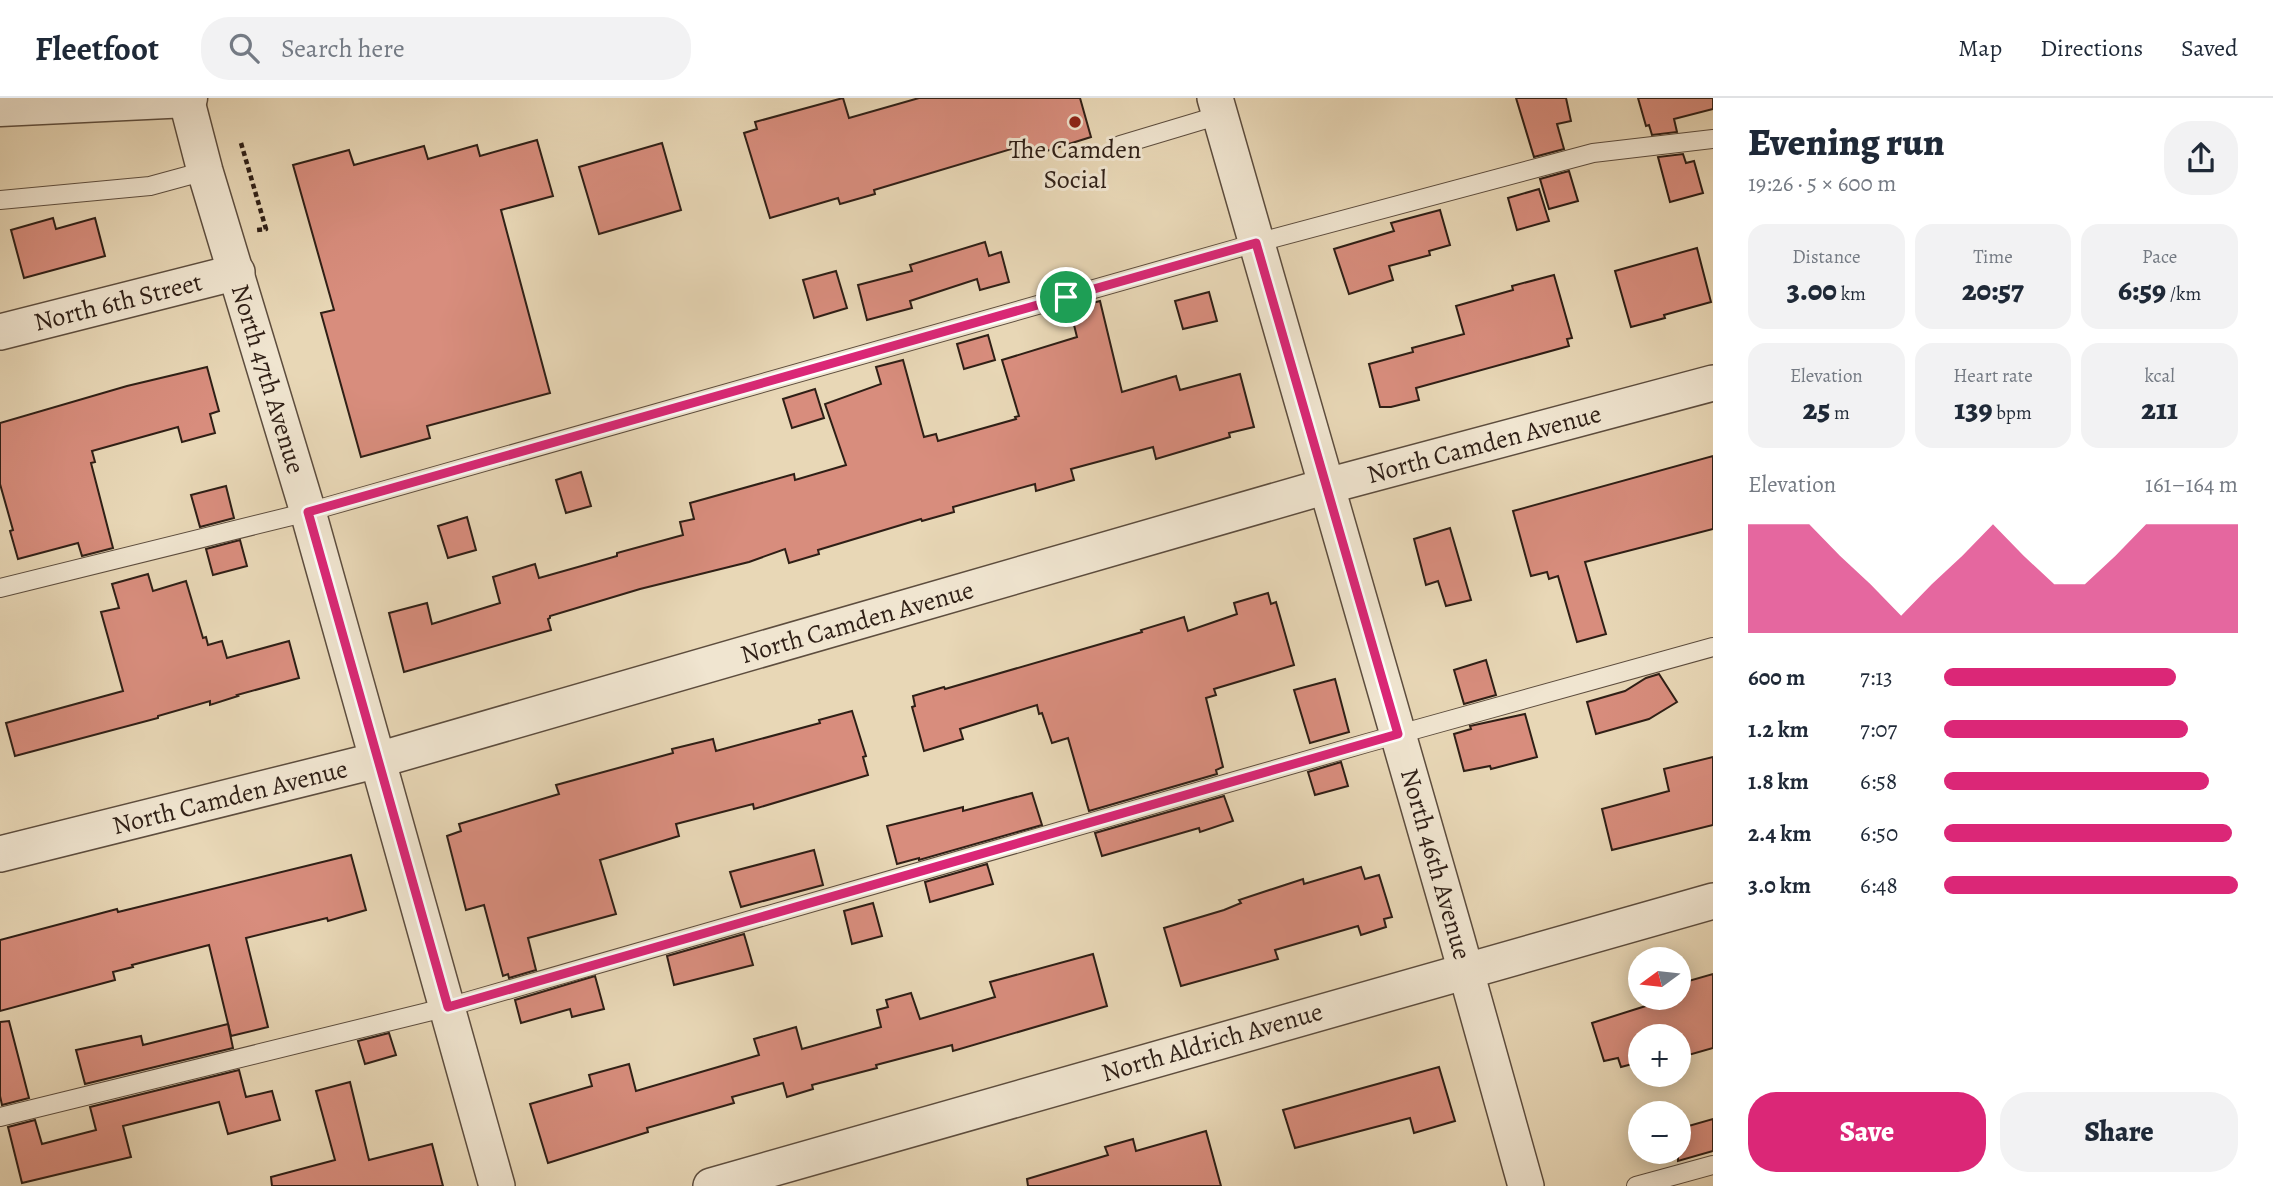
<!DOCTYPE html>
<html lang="en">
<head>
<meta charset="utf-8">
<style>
	:root { --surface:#fff; --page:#f2f2f3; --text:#1f2937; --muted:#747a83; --line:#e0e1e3; --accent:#db2777 }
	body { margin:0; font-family:Alegreya,serif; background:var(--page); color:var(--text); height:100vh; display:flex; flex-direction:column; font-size:26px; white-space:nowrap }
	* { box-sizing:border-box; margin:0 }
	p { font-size:23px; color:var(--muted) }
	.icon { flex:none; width:38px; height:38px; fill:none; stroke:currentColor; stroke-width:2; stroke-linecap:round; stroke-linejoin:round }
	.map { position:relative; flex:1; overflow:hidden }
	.sheet { display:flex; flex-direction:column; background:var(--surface); width:560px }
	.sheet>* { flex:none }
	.needle { width:46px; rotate:255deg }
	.controls { position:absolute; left:1628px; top:849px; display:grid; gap:14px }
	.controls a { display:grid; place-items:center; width:63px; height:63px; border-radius:50%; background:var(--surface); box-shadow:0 4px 18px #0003; font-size:35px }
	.pin { position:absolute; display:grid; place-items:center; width:60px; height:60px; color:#fff; margin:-30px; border:4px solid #fff; border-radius:50%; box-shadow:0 2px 7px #0007 }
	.round { display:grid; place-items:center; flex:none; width:74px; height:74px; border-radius:28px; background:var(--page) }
	.headline { display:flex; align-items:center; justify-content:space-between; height:119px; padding:0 35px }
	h1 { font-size:38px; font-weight:800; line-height:52px }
	.metrics { display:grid; grid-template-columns:repeat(3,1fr); gap:10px; height:119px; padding:7px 35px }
	.metrics div { display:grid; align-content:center; border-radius:18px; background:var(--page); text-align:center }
	.metrics b { font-size:30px; font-weight:800 }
	.metrics small { font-size:19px; font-weight:400 }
	.metrics p { font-size:19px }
	.chart { height:196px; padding:14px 35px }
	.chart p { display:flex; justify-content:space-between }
	.chart svg { width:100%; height:126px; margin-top:7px; fill:var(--accent); opacity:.7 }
	.button { display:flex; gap:14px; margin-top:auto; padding:14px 35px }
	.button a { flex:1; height:80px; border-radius:28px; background:var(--accent); color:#fff; font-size:28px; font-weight:800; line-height:80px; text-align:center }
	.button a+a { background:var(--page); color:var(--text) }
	ul { padding:0 35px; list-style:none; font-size:23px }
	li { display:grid; grid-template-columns:112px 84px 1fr; align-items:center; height:52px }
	li i { height:18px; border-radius:9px; background:var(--accent) }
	header { display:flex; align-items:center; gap:42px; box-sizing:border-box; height:98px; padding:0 35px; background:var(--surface); border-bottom:2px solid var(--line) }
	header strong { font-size:33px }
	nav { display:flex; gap:38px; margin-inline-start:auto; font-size:24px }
	.search { width:490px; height:63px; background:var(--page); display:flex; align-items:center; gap:18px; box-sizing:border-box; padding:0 24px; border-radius:28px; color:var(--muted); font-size:26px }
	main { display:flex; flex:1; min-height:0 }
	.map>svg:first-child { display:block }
	.building { fill:#d88d7d; stroke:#2f1f16; stroke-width:2 }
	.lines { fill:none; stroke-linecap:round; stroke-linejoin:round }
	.service-casing { stroke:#5d4d3e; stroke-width:20 }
	.minor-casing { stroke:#5d4d3e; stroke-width:38 }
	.tertiary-casing { stroke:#5d4d3e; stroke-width:41 }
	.path { stroke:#2f1f16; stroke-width:4.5; stroke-dasharray:5 3.5; stroke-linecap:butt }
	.service { stroke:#f0e5d0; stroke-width:18 }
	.minor { stroke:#f0e5d0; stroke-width:35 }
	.tertiary { stroke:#f0e5d0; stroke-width:38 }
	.route-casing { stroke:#fff; stroke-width:14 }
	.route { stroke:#db2777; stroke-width:9 }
	.poi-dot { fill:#8f2418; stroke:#f0e5d0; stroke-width:2.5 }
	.labels { text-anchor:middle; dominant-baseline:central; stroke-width:6; stroke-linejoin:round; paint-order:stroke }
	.poi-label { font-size:26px; fill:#2f1f16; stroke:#f0e5d0 }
	.street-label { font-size:26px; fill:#2f1f16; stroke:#f0e5d0 }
</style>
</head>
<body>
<header>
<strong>Fleetfoot</strong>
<div class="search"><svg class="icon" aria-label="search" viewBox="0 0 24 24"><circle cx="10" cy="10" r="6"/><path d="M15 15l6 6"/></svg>Search here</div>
<nav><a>Map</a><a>Directions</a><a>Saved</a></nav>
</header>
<main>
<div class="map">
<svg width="1713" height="1088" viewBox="0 0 1713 1088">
	<rect width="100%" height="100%" fill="#e8d7b6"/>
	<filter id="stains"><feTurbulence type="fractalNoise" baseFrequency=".00286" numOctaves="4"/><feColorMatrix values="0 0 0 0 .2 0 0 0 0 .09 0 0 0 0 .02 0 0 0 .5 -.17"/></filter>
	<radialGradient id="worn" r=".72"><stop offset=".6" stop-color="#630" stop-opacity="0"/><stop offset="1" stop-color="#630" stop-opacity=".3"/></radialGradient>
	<g class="building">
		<path d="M843 0 849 20 919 0H1080L1091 39 1021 61 1018 49 874 92 875 96 840 106 838 100 770 120 744 35 757 31 755 24Z"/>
		<path d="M1516 0H1566L1571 23 1557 26 1564 51 1534 59Z"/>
		<path d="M1638 0H1713V11L1674 21 1677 34 1652 37 1649 27 1646 28Z"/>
		<path d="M537 42 553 98 501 112 550 295 427 328 430 340 361 359 321 215 334 212 293 67 349 52 354 67 424 48 428 61 477 47 480 58Z"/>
		<path d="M662 45 681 112 599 136 579 69Z"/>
		<path d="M1683 56 1686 65 1694 63 1703 95 1670 104 1658 59Z"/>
		<path d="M1569 73 1578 103 1549 111 1540 81Z"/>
		<path d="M1539 91 1549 123 1517 132 1508 100Z"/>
		<path d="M1440 112 1450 147 1429 153 1430 157 1389 168 1393 182 1349 196 1334 151 1394 133 1391 125Z"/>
		<path d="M53 120 56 131 95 120 105 158 24 180 11 132Z"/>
		<path d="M985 144 989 158 1001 154 1009 184 980 192 977 181 910 203 912 210 867 222 858 187 912 173 910 167Z"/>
		<path d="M1697 150 1711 204 1664 217 1665 220 1631 229 1615 173Z"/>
		<path d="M836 173 847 210 814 220 803 182Z"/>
		<path d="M1554 177 1572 240 1567 241 1569 248 1416 290 1419 302 1391 309H1380L1369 266 1413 254 1412 250 1464 236 1456 208 1513 192 1512 188Z"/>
		<path d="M1209 194 1217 223 1183 231 1175 203Z"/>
		<path d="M1100 203 1122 294 1176 278 1180 292 1240 276 1254 329 1229 335 1230 339 1156 361 1153 349 1071 371 1074 382 1036 393 1035 386 953 409 954 414 922 423 921 421 818 452 819 456 789 465 785 451 749 464 640 491 550 518V520L548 521 551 532 404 574 389 515 427 505 432 526 500 505 493 479 535 466 539 480 617 458V455L683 437 680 424 694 421 690 405 794 376 795 382 846 367 825 306 881 286 876 269 903 262 924 339 936 336 938 343 1016 321 1015 319 1019 318 1002 262 1077 239 1070 211Z"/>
		<path d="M988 237 995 262 964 271 957 246Z"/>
		<path d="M207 269 219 313 210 316 215 335 182 344 178 329 92 353 95 364 91 365 113 450 82 458 78 445 18 461 10 433 13 432 0 386V325L127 288Z"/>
		<path d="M815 291 824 320 792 330 783 301Z"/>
		<path d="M1713 358V431L1585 464 1606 536 1577 544 1558 478 1549 481 1547 474 1531 478 1513 413Z"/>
		<path d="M581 374 591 408 566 415 556 382Z"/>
		<path d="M226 388 234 420 200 429 191 397Z"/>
		<path d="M467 419 476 452 448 460 438 428Z"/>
		<path d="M1450 430 1471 502 1446 508 1438 483 1426 487 1414 441Z"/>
		<path d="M240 442 247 468 213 477 206 451Z"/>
		<path d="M148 476 153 493 186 483 203 540 206 539 208 547 222 543 227 560 289 543 299 580 237 597 238 598 210 607V603L158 618V620L15 658 6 625 123 593 101 514 119 510 112 486Z"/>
		<path d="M1268 495 1271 506 1276 504 1294 567 1214 591 1216 597 1206 600 1223 669 1216 672 1217 676 1089 713 1068 640 1052 645 1042 615 1039 616 1037 607 960 631 963 641 924 653 912 609 915 608 913 598 944 589 945 591 1142 534 1141 532 1184 519 1188 533 1237 516 1234 505Z"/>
		<path d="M1486 562 1496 597 1464 606 1454 572Z"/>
		<path d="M1659 576 1677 604 1649 621 1596 636 1587 604 1625 593 1646 580Z"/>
		<path d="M1335 581 1349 634 1310 645 1294 592Z"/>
		<path d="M852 613 866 658 863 659 868 677 754 711 753 706 676 726 679 738 600 762 616 816 528 840 536 872 509 880 508 876 503 878 484 807 466 812 447 738 461 733 459 726 559 696 556 687 673 655 672 651 713 641 716 653 820 625 819 622Z"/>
		<path d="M1525 616 1537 659 1491 671 1490 668 1464 673 1454 636 1471 631 1470 628Z"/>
		<path d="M1713 659V727L1612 752 1602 711 1669 693 1664 671Z"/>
		<path d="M1341 664 1348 688 1315 697 1308 674Z"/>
		<path d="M1032 695 1042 727 919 762V760L897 766 887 728 963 709V713Z"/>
		<path d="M1224 698 1233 723 1200 734 1199 730 1102 758 1095 735Z"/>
		<path d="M814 752 823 787 741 809 730 774Z"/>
		<path d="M351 757 366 812 328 823 327 820 246 840 268 929 231 938 209 847 132 867 133 869 113 874 115 882 0 913V842L117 811 118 814Z"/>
		<path d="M987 766 993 786 930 804 925 784Z"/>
		<path d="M1361 769 1365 781 1379 777 1392 819 1384 821 1386 829 1361 837 1358 828 1275 852 1278 861 1181 888 1164 830 1224 812 1241 805 1239 802 1303 781 1304 786Z"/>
		<path d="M873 805 882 838 852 846 844 813Z"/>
		<path d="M744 836 753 867 674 887 667 858Z"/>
		<path d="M1093 856 1107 908 953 953 952 947 876 967 877 970 812 987 813 991 787 999 783 985 732 999 734 1005 647 1030 648 1034 548 1065 530 1006 592 988 589 977 629 966 636 993 759 957 754 941 796 929 802 951 881 929 877 912 888 909 886 902 911 895 920 921 995 899 990 884Z"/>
		<path d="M1713 876V950L1678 960V938H1640V964L1621 969 1618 960 1604 963 1592 925 1652 906 1655 904 1654 900H1678V886Z"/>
		<path d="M595 878 604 911 572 919 570 911 521 925 515 902Z"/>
		<path d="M9 923 29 1000 2 1007 0 998V924Z"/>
		<path d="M228 926 233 950 85 986 76 952 141 938 143 947Z"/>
		<path d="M389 935 396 957 365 966 358 943Z"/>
		<path d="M1439 969 1455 1023 1414 1035 1410 1020 1295 1050 1283 1012Z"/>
		<path d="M239 972 246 999 272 993 280 1022 228 1036 219 1004 123 1028 131 1059 22 1085 8 1029 35 1022 42 1046 96 1032 90 1009Z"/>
		<path d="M350 984 369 1062 432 1046 443 1088H272L271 1079 335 1062 316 993Z"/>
		<path d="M1713 1021V1053L1678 1063V1031Z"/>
		<path d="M1206 1033 1221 1088H1028L1027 1081 1108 1057 1105 1049 1133 1041 1136 1053Z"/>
	</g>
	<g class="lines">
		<defs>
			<g id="service">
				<path d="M1120 47 1220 17"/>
				<path d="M0 102 150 88 205 73"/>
				<path d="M0 490 308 414 1256 145 1593 55 1713 41"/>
				<path d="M0 1019 448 909 1367 645 1713 549"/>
				<path d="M1636 1088 1713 1067"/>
			</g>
			<g id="minor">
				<path d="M186 0 205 73 308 414 497 1088"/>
				<path d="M1215 0 1456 838 1526 1088"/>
				<path d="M0 234 237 174"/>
				<path d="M0 756 378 662 1327 388 1713 285"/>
				<path d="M711 1088 1713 803"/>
			</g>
			<path id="tertiary" d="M0 9 188 0"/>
		</defs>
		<use href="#service" class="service-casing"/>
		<use href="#minor" class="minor-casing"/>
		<use href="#tertiary" class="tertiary-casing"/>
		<path class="path" d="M241 45 266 131 256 132"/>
		<use href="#service" class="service"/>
		<use href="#minor" class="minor"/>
		<use href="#tertiary" class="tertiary"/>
	</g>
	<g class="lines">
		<defs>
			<path id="route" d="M1256 145 1398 636 448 909 308 414Z"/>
		</defs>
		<use href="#route" class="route-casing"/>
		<use href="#route" class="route"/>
	</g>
	<circle class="poi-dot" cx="1075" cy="24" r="7"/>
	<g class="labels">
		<g class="poi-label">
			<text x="1075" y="51">The Camden<tspan x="1075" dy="30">Social</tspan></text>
		</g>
		<g class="street-label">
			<text transform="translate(118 204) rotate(-14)">North 6th Street</text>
			<text transform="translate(268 281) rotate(73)">North 47th Avenue</text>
			<text transform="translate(1484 346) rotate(-15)">North Camden Avenue</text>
			<text transform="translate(857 524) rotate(-16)">North Camden Avenue</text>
			<text transform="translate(230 699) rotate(-14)">North Camden Avenue</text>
			<text transform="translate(1436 766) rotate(74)">North 46th Avenue</text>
			<text transform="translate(1212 944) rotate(-16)">North Aldrich Avenue</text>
		</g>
	</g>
	<rect width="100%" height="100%" filter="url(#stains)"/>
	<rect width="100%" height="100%" fill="url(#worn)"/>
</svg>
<div class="controls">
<a><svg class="needle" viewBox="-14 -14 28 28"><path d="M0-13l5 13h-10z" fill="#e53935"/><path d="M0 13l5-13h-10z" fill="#747a83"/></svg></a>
<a>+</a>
<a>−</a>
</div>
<div class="pin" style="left:1066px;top:199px;background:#1e9e55"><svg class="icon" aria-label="arrive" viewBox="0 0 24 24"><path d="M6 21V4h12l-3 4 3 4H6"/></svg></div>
</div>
<section class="sheet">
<div class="headline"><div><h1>Evening run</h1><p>19:26 · 5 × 600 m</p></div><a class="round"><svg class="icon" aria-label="share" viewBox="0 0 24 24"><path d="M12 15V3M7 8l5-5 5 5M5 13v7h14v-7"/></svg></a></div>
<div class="metrics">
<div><p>Distance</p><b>3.00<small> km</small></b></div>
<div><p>Time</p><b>20:57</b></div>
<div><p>Pace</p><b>6:59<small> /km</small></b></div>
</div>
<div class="metrics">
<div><p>Elevation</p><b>25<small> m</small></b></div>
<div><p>Heart rate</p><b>139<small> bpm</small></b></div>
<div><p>kcal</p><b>211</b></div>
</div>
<div class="chart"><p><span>Elevation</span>161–164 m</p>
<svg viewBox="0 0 160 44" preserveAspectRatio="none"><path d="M0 44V6L10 6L20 6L30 17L40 27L50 38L60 27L70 17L80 6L90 17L100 27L110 27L120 17L130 6L140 6L150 6L160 6V44z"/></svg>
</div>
<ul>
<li><b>600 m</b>7:13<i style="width:79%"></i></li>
<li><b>1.2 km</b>7:07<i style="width:83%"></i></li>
<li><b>1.8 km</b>6:58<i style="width:90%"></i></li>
<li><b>2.4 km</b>6:50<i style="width:98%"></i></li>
<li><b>3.0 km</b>6:48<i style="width:100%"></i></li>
</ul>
<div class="button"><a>Save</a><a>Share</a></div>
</section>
</main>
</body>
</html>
